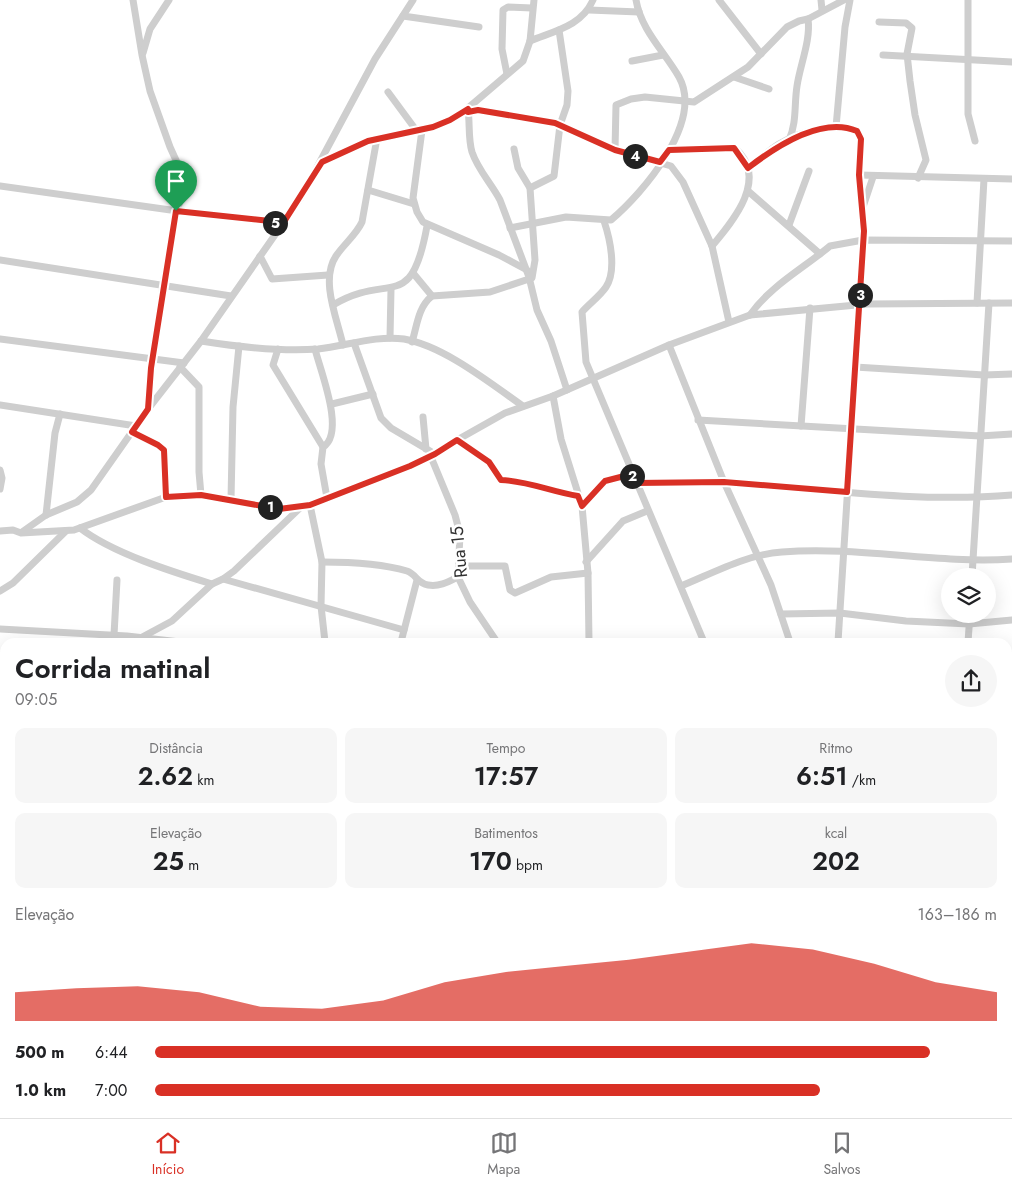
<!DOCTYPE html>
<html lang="pt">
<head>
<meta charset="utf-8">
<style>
	:root { --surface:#fff; --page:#f6f6f6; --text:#202124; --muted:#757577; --line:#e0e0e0; --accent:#d93025 }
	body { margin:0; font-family:Jost,sans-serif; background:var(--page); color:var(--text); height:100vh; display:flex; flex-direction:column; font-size:19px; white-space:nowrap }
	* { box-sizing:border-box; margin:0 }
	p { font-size:16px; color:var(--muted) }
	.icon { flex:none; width:28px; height:28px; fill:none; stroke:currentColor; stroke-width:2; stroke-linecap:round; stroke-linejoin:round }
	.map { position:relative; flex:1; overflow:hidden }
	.drawer { position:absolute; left:0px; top:638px; width:1012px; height:481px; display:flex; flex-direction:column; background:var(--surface); border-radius:15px 15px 0 0; box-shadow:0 5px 20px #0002 }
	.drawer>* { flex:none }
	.buttons { position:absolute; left:941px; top:568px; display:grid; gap:10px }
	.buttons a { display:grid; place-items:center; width:55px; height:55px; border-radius:50%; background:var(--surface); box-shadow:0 5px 20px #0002; font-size:25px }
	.pin { position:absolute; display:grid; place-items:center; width:42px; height:42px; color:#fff; margin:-51px -21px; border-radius:50% 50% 50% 0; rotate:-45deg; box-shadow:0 0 5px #0007 }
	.pin .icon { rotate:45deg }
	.km { position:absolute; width:25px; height:25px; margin:-12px; border-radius:50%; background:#222; color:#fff; font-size:14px; line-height:25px; text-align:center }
	.round { display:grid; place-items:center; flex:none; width:52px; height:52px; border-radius:26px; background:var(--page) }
	.overview { display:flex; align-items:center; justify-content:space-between; height:85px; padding:0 15px }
	h1 { font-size:28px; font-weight:600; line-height:38px }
	.metrics { display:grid; grid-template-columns:repeat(3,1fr); gap:8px; height:85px; padding:5px 15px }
	.metrics div { display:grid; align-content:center; border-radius:10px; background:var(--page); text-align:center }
	.metrics b { font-size:25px; font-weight:600 }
	.metrics small { font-size:14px; font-weight:400 }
	.metrics p { font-size:14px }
	.chart { height:140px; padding:10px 15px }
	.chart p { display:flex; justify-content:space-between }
	.chart svg { width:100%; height:90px; margin-top:5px; fill:var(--accent); opacity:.7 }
	ul { padding:0 15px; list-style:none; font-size:16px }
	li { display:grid; grid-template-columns:80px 60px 1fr; align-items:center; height:38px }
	li i { height:12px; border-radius:6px; background:var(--accent) }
	.dock { display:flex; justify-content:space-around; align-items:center; height:70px; border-top:1px solid var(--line); background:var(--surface); font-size:14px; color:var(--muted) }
	.dock a { display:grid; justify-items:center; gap:2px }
	.dock .active { color:var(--accent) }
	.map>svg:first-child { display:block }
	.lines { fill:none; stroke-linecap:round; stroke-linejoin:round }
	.minor { stroke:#cecece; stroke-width:7 }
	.route-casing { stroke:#fff; stroke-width:10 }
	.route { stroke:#d93025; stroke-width:6 }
	.labels { text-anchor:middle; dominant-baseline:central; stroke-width:5; stroke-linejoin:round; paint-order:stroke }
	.street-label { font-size:18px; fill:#313131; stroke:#fff }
</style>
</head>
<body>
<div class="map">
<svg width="1012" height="1118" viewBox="0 0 1012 1118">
	<rect width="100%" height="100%" fill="#fff"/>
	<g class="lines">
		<g class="minor">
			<path d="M133 0 142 55 150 91 170 147 185 180 183 195 176 211 163 285 151 368 148 409"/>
			<path d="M719 0 761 54"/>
			<path d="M821 0 822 10"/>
			<path d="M968 0V114L975 141"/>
			<path d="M589 10 639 12"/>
			<path d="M403 16 479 27"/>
			<path d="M879 22 906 23 912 28 907 54 910 81 915 115 926 160 918 178"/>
			<path d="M530 41C554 31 582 26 593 0"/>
			<path d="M143 53 150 29 169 0"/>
			<path d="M883 55 1012 62"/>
			<path d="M632 61 663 55"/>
			<path d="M507 74 502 49 503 10 508 7 532 8"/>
			<path d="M734 77 769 89"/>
			<path d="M388 92 416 130"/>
			<path d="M468 109C470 123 468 139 472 152 478 170 491 183 500 200L529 277 537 310 551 341 567 390"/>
			<path d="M468 112 478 110 555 123 615 150 671 166 683 182 712 246 729 322"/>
			<path d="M836 127 845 27 850 0"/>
			<path d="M422 130 413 198 417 212 423 222 499 255 527 270"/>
			<path d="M789 140C797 122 794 105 797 86 800 65 811 40 808 19"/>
			<path d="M669 149 735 148C769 178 734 220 712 246"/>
			<path d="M615 150 616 105 631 99 645 97 694 102 748 67 787 27 799 21 808 19 844 0"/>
			<path d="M322 162 368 141 433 127 461 114 523 61 530 41 534 0"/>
			<path d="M748 169C758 160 768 151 779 144 800 132 835 121 857 131L861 139 859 175 864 231 838 642"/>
			<path d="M859 175 1012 179"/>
			<path d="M0 186 206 215 270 221 282 225"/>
			<path d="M530 188 554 176 560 125 567 105 568 91 559 30"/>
			<path d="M368 190 414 204"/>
			<path d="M748 191 820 254"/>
			<path d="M863 207 873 177"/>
			<path d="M604 221C610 239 617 270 606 287 600 296 589 304 582 312L586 362 704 642"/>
			<path d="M789 225 809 171"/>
			<path d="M510 228 566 217 611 220C643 193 704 122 679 77 664 51 641 30 636 0"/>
			<path d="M260 256 272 279 328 275"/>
			<path d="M0 260 231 296"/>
			<path d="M413 273 432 296"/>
			<path d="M977 303 984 179"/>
			<path d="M333 305C390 271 411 315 427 226"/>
			<path d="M750 315C770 286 804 268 830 246L863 240 1012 241"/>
			<path d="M390 338 391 289"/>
			<path d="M0 339 184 363"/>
			<path d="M201 341C239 347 280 352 318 349 346 346 376 335 404 339 444 346 490 383 523 406"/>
			<path d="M412 342C417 326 418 307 432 296L490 292 532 278 535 260 530 188 518 168 514 149"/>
			<path d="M354 343 381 418 391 428 435 454"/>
			<path d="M343 345C337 318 320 280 336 256 344 244 356 235 362 222L377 138"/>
			<path d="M669 345 724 482 771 585 790 642"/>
			<path d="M278 349 273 365 323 447 321 464 327 498"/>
			<path d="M315 349C320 370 346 433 323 447"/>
			<path d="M180 367 199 387V472L201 495"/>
			<path d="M855 367 984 375 1012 374"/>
			<path d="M553 396 561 439 582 506 588 573 589 642"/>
			<path d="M332 404 373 394"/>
			<path d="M0 405 136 426"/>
			<path d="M423 417 426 449"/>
			<path d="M698 420 980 436 1012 434"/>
			<path d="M801 426 810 308"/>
			<path d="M132 432 158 445 164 450 166 497"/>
			<path d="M457 440 489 462 501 480C528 481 552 493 579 496"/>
			<path d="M431 457 455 515 460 534 458 577 470 602 497 642"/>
			<path d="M0 470 2 478 0 489"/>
			<path d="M635 483C665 483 696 480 727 482 821 489 917 503 1012 495"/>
			<path d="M231 499 233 407 239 346"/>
			<path d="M310 505 322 562 321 606 325 642"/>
			<path d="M582 506 605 481 632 474"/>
			<path d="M46 515 55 433 60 414"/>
			<path d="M80 528C112 553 173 572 212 584"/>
			<path d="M0 531 13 530 21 533 74 530 166 497 184 495 217 497 279 509 310 505 411 466 505 413 553 396 669 345 750 315 867 304 1012 303"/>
			<path d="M22 532 46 515 77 502 91 490 148 409 201 341 300 199 375 59 413 0"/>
			<path d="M322 562C349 562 380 563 407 571 416 574 417 583 428 585 439 587 448 582 458 577"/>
			<path d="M586 562 623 521 647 511"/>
			<path d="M459 566H505L510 590 515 593 551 577 588 573"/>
			<path d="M972 576 989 303"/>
			<path d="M223 579 404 630"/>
			<path d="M681 586C713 573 748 554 782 552 859 546 935 564 1012 559"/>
			<path d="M0 591 13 583 66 531"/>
			<path d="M781 614 840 613 906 621 969 624 1012 620"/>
			<path d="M0 629 127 636 180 642"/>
			<path d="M114 635 117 580"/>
			<path d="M133 642 172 621 212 584 223 579 234 571 301 507"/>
			<path d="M401 642 417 580"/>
			<path d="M968 642 970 614"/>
			<path d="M1008 670H1012"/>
			<path d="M0 672 5 673"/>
			<path d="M1008 697 1012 696"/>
			<path d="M0 724V733"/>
			<path d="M1008 791 1012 792"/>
			<path d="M0 821 5 823"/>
			<path d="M1008 850H1012"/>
			<path d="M0 918 5 911"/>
			<path d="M1008 966 1012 950"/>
			<path d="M0 991 5 990"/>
			<path d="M1008 1052 1012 1053"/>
			<path d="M0 1055 5 1054"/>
			<path d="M186 1114 187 1118"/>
			<path d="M239 1114V1118"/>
			<path d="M298 1114 300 1118"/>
			<path d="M358 1114 362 1118"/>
			<path d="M370 1114 371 1118"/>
			<path d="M907 1114 910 1118"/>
			<path d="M34 1118 35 1114"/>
			<path d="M136 1118 138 1114"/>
			<path d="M164 1118 172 1114"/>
		</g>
	</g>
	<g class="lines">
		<defs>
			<path id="route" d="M468 109V112L478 110 555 123 615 150 660 162 669 150 734 148 748 168C775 147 822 116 857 131L861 139 859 175 864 231 847 492 724 482 635 483 632 474 605 481 582 506 578 496C552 492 528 481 501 480L489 462 457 440 435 454 410 466 310 505 279 509 201 495 166 497 164 450 158 445 132 432 148 409 151 368 176 211 270 221 282 225 322 162 368 141 433 127 450 120Z"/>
		</defs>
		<use href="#route" class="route-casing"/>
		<use href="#route" class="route"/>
	</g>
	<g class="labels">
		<g class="street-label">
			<text transform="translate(459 552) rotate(-95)">Rua 15</text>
		</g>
	</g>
</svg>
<div class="buttons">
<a><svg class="icon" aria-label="layers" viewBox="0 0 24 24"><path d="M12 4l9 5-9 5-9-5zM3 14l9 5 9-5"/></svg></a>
</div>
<div class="pin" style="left:176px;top:211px;background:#1e9e55"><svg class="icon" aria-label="arrive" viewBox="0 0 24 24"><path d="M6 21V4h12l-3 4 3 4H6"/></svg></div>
<b class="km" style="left:270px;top:507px">1</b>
<b class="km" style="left:632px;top:476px">2</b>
<b class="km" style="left:860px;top:295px">3</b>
<b class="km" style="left:635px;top:156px">4</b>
<b class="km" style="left:275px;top:223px">5</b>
<section class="drawer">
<div class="overview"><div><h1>Corrida matinal</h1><p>09:05</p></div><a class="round"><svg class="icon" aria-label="share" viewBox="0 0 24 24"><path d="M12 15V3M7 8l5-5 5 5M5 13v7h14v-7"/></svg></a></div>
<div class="metrics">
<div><p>Distância</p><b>2.62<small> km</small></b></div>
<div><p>Tempo</p><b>17:57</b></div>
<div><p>Ritmo</p><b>6:51<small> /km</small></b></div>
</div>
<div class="metrics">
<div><p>Elevação</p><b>25<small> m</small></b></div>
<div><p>Batimentos</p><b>170<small> bpm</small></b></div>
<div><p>kcal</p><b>202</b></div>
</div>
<div class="chart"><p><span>Elevação</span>163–186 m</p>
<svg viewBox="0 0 160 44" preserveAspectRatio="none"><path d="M0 44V30L10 28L20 27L30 30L40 37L50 38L60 34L70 25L80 20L90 17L100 14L110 10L120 6L130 9L140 16L150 25L160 30V44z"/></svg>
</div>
<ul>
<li><b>500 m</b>6:44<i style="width:92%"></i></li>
<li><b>1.0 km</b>7:00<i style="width:79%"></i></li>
</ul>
</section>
</div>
<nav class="dock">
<a class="active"><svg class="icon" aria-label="home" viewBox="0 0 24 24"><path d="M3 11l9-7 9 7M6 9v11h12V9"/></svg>Início</a>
<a><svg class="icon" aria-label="map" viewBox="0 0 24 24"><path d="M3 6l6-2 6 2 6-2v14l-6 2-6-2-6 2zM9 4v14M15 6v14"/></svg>Mapa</a>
<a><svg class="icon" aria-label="saved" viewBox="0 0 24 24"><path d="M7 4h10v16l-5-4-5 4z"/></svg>Salvos</a>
</nav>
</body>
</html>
